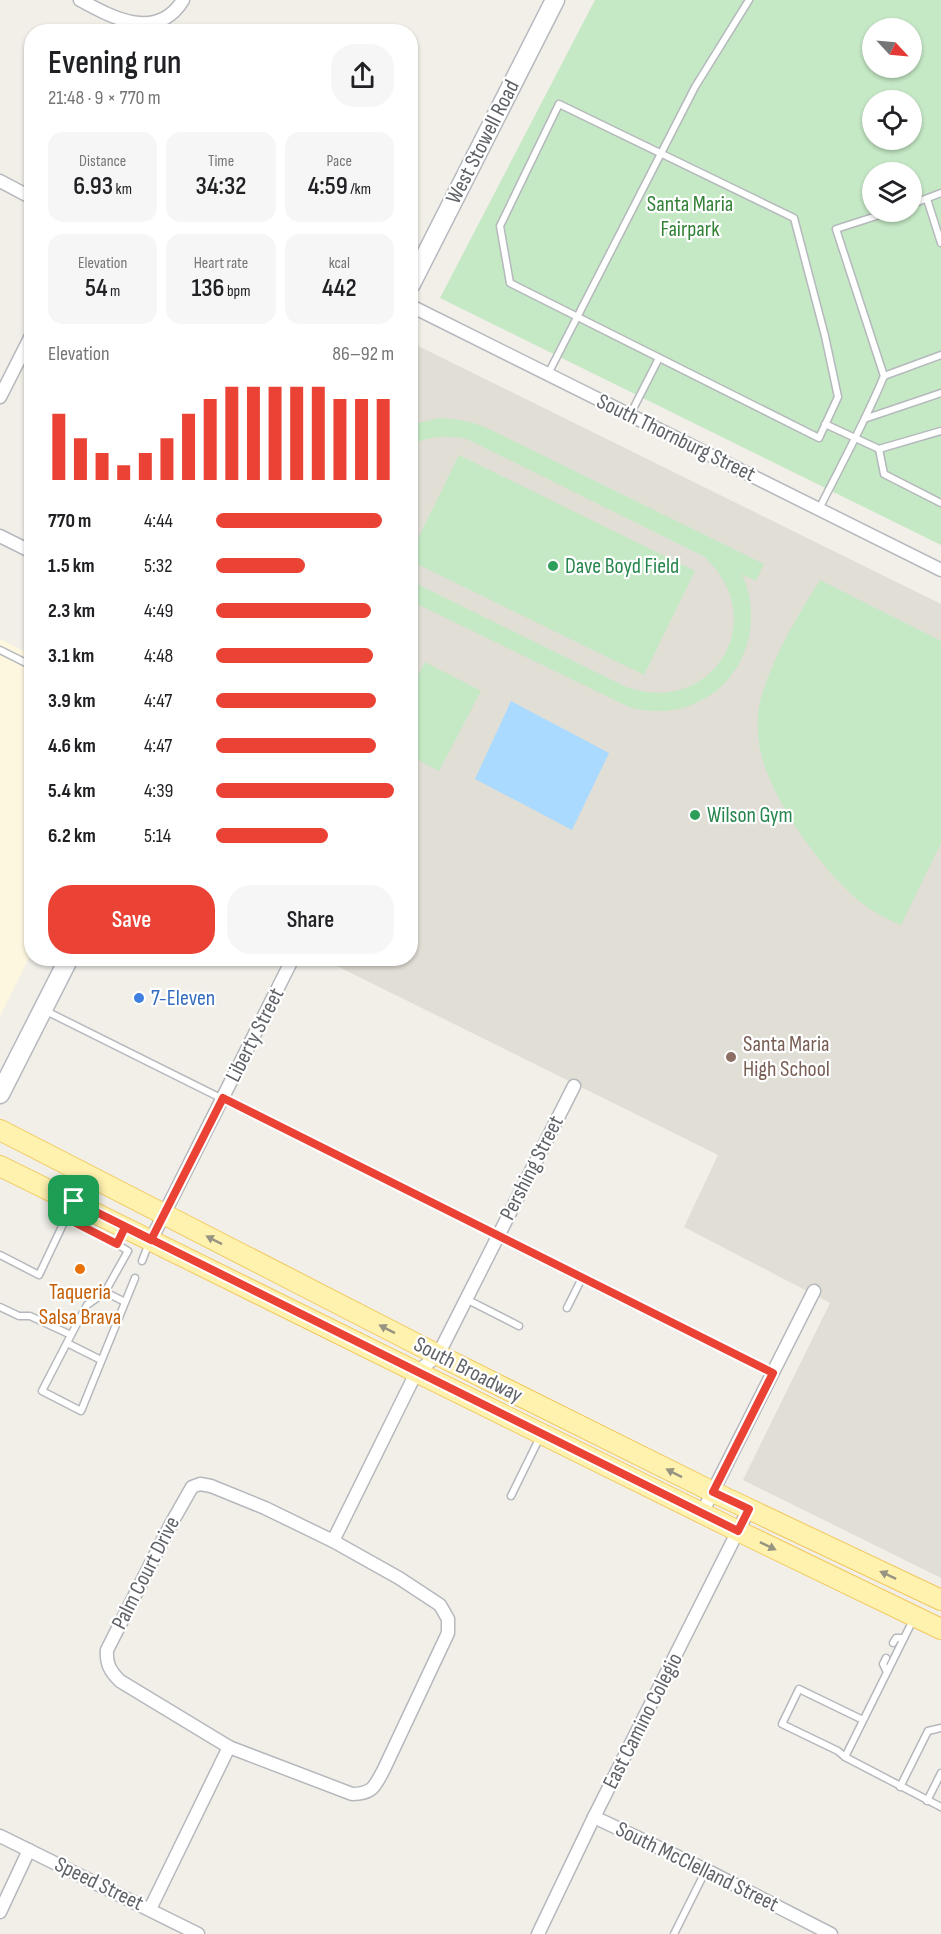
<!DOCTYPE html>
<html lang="en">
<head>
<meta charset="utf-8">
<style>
	:root { --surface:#fff; --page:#f6f6f6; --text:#202124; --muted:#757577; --accent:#ea4335 }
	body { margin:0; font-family:"Sofia Sans Condensed",sans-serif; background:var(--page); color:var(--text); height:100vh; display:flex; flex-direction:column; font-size:22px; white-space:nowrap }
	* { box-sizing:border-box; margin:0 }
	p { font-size:20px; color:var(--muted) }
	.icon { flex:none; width:33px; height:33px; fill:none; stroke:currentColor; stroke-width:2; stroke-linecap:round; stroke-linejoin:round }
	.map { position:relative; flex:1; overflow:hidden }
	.panel { position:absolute; left:24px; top:24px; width:394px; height:942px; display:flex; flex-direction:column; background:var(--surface); border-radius:24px; box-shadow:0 2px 4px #0004 }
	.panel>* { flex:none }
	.needle { width:39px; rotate:116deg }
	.buttons { position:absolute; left:862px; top:18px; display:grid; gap:12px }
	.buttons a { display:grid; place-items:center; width:60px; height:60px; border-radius:50%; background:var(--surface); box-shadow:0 2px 4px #0004; font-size:30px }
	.pin { position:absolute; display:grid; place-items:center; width:51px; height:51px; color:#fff; margin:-26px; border-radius:12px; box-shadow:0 3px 9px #0006 }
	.round { display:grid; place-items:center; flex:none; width:63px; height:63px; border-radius:24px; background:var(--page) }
	.overview { display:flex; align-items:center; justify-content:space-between; height:102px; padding:0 24px }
	h1 { font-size:33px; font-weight:600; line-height:45px }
	.metrics { display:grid; grid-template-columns:repeat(3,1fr); gap:9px; height:102px; padding:6px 24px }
	.metrics div { display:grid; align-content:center; border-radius:15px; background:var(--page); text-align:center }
	.metrics b { font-size:26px; font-weight:600 }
	.metrics small { font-size:16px; font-weight:400 }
	.metrics p { font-size:16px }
	.chart { height:168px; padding:12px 24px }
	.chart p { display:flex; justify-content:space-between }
	.chart svg { width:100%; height:108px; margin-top:6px; stroke:var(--accent); stroke-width:6 }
	.action { display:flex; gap:12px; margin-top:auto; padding:12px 24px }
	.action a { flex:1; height:69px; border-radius:24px; background:var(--accent); color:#fff; font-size:24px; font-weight:600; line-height:69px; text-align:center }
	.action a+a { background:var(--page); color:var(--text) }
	ul { padding:0 24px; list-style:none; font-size:20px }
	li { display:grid; grid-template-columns:96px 72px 1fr; align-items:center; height:45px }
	li i { height:15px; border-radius:8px; background:var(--accent) }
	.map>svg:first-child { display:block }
	.commercial { fill:#fef7e0 }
	.education { fill:#e1ded6 }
	.green { fill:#c5e8c5; fill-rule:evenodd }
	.water { fill:#aadaff }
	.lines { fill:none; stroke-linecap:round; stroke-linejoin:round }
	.service-casing { stroke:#b5b8bc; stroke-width:9 }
	.minor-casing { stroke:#b5b8bc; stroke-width:15 }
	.secondary-casing { stroke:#b6babf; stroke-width:21 }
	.primary-casing { stroke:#f2c960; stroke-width:22 }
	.service { stroke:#fff; stroke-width:6 }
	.minor { stroke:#fff; stroke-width:12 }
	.secondary { stroke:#fff; stroke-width:18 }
	.primary { stroke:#fff2af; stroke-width:20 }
	.oneway { fill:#979581 }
	.route-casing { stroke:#fff; stroke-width:12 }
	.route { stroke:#ea4335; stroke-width:8 }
	.leisure-dot { fill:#2e9e5b; stroke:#fff; stroke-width:2 }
	.shop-dot { fill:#3f7fe0; stroke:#fff; stroke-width:2 }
	.education-dot { fill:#8d6e63; stroke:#fff; stroke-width:2 }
	.food-dot { fill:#e8710a; stroke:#fff; stroke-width:2 }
	.labels { text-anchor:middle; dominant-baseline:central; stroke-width:4.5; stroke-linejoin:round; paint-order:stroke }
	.street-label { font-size:22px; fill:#5f6368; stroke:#fff }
	.park-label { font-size:22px; fill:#348238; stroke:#fff }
	.leisure-label { font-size:22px; fill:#27864d; stroke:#fff; text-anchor:start }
	.shop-label { font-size:22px; fill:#366cbe; stroke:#fff; text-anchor:start }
	.education-label { font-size:22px; fill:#785e54; stroke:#fff; text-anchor:start }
	.food-label { font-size:22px; fill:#c56008; stroke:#fff }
</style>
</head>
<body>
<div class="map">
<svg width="941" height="1934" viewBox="0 0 941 1934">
	<rect width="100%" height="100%" fill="#f1efe8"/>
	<path class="commercial" d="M0 639 32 655 31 954 0 1016Z"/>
	<path class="education" d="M412 343 941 604V1578L743 1480 830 1303 684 1227 718 1155 323 959 411 958Z"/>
	<g class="green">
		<path d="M595 0H941V545L440 298ZM873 28H912V68H873ZM873 100H912V140H873ZM873 172H912V212H873Z"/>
		<path d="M439 418C456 419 471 421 487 428L764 564 756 581 742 574C766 628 741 692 682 708 665 713 648 711 631 708L411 601V581L624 686C712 720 774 618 703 556L467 439C447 435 429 436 411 445V425Z"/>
		<path d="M459 455 695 571 644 675 411 561V553Z"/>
		<path d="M820 580 941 641V843L901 925C891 921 881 916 872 910 831 884 774 805 762 757 757 740 756 715 761 698 773 656 797 617 820 580Z"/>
		<path d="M425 662 481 691 439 771 411 756V689Z"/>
	</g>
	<path class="water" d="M511 701 609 753 572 830 475 779Z"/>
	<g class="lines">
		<defs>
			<g id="service">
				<path d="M559 104 794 218 825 336 838 397 819 438 510 283 500 226Z"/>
				<path d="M927 199 941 243"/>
				<path d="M912 204 941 193"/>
				<path d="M548 374 695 87 749 0"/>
				<path d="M884 376 941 355"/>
				<path d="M630 415 659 358"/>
				<path d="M867 418 941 393"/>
				<path d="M825 424 879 449 941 431"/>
				<path d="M879 449 884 474 941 503"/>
				<path d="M819 509C841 465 865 422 884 376L836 229 889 212"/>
				<path d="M0 650 32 666"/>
				<path d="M44 1010 773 1373"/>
				<path d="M73 1205 66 1218 117 1244 124 1229"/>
				<path d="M0 1255 39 1275 66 1218"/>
				<path d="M142 1261 149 1243"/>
				<path d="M105 1292 125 1302"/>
				<path d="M466 1299 519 1326"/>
				<path d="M0 1307 19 1316H30L71 1335 87 1305 105 1292 128 1251 117 1244"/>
				<path d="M567 1308 582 1278"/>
				<path d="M71 1335 42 1391 81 1411 135 1278"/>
				<path d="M67 1343 101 1360"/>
				<path d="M511 1496 540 1437"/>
				<path d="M913 1620 845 1757 941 1807"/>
				<path d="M893 1643 896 1638H904"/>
				<path d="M886 1658 883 1664 887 1672"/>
				<path d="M845 1757 838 1751 782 1724 799 1689 863 1720"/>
				<path d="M900 1787 928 1731 941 1728"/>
				<path d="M927 1801 941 1773"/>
				<path d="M674 1934 706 1870"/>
			</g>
			<g id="minor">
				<path d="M80 0C113 18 157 42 183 0"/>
				<path d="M0 181 32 198"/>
				<path d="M411 306 941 570"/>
				<path d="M0 397 32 334"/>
				<path d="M0 536 32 552"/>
				<path d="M151 1240 293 958"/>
				<path d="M200 1484 211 1486 265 1508 333 1541 399 1578 440 1605 448 1619V1633L384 1769C375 1786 373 1794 352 1794L229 1747 120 1681C110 1671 106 1664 107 1650L171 1524 192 1487Z"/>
				<path d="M702 1513 814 1291"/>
				<path d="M333 1541 416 1373 438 1355 574 1086"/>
				<path d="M594 1817 706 1870 831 1934"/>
				<path d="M0 1836 198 1934"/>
				<path d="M150 1909 229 1747"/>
				<path d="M0 1912 29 1850"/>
				<path d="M538 1934 594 1817 749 1509"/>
			</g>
			<g id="secondary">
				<path d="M411 284 555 0"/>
				<path d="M0 1094 69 958"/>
			</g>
			<g id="primary">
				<path d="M0 1130 438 1355 713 1492 941 1600"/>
				<path d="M0 1166 738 1531 941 1629"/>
			</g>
		</defs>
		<use href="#service" class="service-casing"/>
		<use href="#minor" class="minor-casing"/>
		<use href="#secondary" class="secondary-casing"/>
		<use href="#primary" class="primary-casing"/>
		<use href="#service" class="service"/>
		<use href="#minor" class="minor"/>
		<use href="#secondary" class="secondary"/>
		<use href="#primary" class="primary"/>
	</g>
	<defs><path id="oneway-solid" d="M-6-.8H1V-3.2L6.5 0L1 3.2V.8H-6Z" transform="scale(1.5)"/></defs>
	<g class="oneway">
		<use href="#oneway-solid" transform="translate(214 1240) rotate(-153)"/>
		<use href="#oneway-solid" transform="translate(387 1329) rotate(-153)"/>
		<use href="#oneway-solid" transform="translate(674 1473) rotate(-153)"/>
		<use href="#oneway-solid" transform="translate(768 1546) rotate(26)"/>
		<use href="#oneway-solid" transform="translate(888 1575) rotate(-155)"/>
	</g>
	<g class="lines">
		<defs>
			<path id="route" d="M74 1201C295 1313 518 1420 738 1531L749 1509 713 1492 773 1373 223 1098 151 1240 125 1227 117 1244 66 1218 74 1201"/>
		</defs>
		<use href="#route" class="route-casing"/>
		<use href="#route" class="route"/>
	</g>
	<g class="leisure-dot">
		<circle cx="553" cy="566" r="6"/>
		<circle cx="695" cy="815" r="6"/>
	</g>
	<circle class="shop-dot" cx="139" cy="998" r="6"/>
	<circle class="education-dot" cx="731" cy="1057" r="6"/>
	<circle class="food-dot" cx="80" cy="1269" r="6"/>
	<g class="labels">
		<g class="street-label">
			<text transform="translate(483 142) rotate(-63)">West Stowell Road</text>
			<text transform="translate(676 438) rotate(26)">South Thornburg Street</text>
			<text transform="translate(255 1035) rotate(-63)">Liberty Street</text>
			<text transform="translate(532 1168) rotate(-63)">Pershing Street</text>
			<text transform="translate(468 1370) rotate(27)">South Broadway</text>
			<text transform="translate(146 1573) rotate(-63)">Palm Court Drive</text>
			<text transform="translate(643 1721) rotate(-63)">East Camino Colegio</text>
			<text transform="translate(697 1867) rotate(26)">South McClelland Street</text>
			<text transform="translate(99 1884) rotate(26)">Speed Street</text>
		</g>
		<g class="park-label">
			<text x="690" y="204">Santa Maria<tspan x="690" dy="25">Fairpark</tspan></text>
		</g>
		<g class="leisure-label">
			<text x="565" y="566">Dave Boyd Field</text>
			<text x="707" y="815">Wilson Gym</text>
		</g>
		<g class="shop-label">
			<text x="151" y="998">7-Eleven</text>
		</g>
		<g class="education-label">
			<text x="743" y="1044">Santa Maria<tspan x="743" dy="25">High School</tspan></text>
		</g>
		<g class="food-label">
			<text x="80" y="1292">Taqueria<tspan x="80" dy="25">Salsa Brava</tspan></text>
		</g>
	</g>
</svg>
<div class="buttons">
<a><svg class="needle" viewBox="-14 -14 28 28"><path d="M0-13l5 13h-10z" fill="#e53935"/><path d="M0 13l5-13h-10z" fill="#757577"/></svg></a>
<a><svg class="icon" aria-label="locate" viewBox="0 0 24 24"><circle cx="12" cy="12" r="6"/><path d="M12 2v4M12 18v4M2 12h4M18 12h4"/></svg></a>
<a><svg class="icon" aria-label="layers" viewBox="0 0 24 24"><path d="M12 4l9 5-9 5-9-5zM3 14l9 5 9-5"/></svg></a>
</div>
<div class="pin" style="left:74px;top:1201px;background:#1e9e55"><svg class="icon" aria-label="arrive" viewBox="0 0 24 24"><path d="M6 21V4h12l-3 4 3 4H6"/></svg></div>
<section class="panel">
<div class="overview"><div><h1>Evening run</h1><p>21:48 · 9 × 770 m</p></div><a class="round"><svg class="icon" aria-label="share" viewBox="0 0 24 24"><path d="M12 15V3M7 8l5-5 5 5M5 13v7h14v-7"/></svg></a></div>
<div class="metrics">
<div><p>Distance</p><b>6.93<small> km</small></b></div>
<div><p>Time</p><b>34:32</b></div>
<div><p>Pace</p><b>4:59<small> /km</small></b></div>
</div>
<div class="metrics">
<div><p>Elevation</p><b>54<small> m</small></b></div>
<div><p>Heart rate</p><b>136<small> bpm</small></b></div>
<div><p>kcal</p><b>442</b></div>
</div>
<div class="chart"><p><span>Elevation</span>86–92 m</p>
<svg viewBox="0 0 160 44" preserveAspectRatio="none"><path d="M5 44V17M15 44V27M25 44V33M35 44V38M45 44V33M55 44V27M65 44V17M75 44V11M85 44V6M95 44V6M105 44V6M115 44V6M125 44V6M135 44V11M145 44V11M155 44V11"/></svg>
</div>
<ul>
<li><b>770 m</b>4:44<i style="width:93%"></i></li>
<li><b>1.5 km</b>5:32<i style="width:50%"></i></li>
<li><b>2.3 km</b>4:49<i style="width:87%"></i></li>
<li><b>3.1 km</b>4:48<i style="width:88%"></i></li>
<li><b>3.9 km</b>4:47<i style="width:90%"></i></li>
<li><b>4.6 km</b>4:47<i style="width:90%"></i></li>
<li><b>5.4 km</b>4:39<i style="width:100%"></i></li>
<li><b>6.2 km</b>5:14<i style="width:63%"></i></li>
</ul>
<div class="action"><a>Save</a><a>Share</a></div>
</section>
</div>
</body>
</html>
